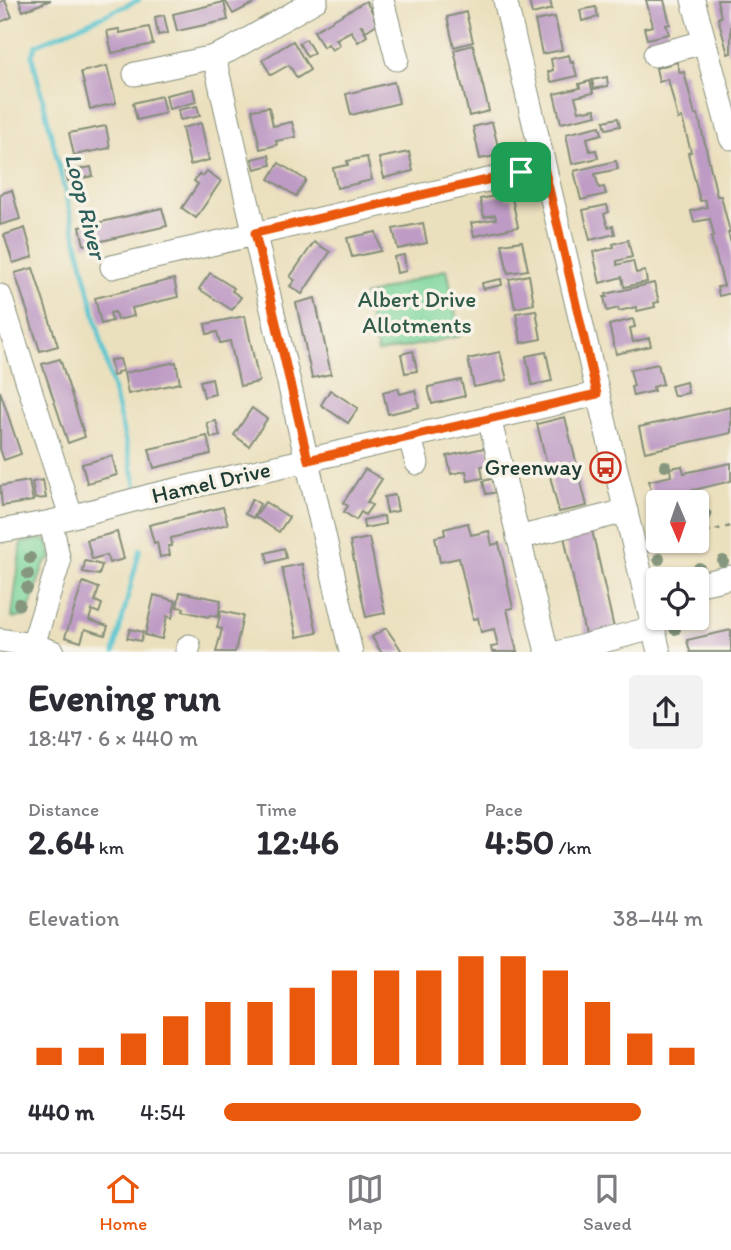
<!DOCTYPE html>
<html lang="en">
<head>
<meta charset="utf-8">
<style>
	:root { --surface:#fff; --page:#f2f2f3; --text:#2b2b33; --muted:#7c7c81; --line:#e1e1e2; --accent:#ea580c }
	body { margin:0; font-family:Itim,sans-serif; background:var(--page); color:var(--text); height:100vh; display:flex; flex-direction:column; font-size:26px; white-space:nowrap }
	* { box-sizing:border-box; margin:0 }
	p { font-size:23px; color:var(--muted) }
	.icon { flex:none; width:38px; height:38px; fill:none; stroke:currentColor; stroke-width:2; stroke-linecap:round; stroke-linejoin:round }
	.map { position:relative; height:652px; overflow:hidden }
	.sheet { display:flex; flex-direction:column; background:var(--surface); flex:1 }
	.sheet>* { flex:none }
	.needle { width:46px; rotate:178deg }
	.fabs { position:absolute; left:646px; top:490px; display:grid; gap:14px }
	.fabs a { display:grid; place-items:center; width:63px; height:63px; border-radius:7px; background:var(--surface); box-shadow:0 2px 5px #0004; font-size:35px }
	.pin { position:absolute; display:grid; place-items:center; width:60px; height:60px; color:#fff; margin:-30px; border-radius:14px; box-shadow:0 4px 10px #0006 }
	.round { display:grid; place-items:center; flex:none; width:74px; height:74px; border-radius:7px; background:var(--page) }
	.summary { display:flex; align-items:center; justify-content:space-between; height:119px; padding:0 28px }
	h1 { font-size:38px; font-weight:700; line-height:52px }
	.metrics { display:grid; grid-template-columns:repeat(3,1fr); gap:10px; height:119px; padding:7px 28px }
	.metrics div { display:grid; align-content:center }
	.metrics b { font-size:35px; font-weight:700 }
	.metrics small { font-size:19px; font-weight:400 }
	.metrics p { font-size:19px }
	.chart { height:196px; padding:14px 28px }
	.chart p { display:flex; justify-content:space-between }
	.chart svg { width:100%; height:126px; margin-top:7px; stroke:var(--accent); stroke-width:6 }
	ul { padding:0 28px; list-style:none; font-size:23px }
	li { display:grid; grid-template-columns:112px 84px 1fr; align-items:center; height:52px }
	li i { height:18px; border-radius:9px; background:var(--accent) }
	.menu { display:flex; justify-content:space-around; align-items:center; height:98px; border-top:2px solid var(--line); background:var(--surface); font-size:19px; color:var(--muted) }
	.menu a { display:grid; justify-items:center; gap:4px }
	.menu .selected { color:var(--accent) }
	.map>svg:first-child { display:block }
	.green { fill:#7fd79d; stroke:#4f8a68; stroke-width:2 }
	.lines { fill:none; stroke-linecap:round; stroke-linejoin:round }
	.stream { stroke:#59c5d0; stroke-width:4.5 }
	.building { fill:#be9bc5 }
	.minor-casing { stroke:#858e79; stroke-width:25 }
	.path { stroke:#858e79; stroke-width:2.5; stroke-dasharray:5 5; stroke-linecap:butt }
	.minor { stroke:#fff; stroke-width:23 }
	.tree { fill:#85977e }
	.route-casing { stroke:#fff; stroke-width:14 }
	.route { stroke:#ea580c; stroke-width:9 }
	.labels { text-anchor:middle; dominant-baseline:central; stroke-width:7; stroke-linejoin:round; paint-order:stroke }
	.park-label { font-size:23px; fill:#325c49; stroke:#f7f3e8 }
	.poi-label { font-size:23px; fill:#1f3d34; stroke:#f7f3e8; text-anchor:end }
	.street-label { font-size:23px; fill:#1f3d34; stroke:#f7f3e8 }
	.water-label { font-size:24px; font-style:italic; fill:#2e5f5b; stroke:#f7f3e8 }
</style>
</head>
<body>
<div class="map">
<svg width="731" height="652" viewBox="0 0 731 652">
	<rect width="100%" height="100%" fill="#f7f3e8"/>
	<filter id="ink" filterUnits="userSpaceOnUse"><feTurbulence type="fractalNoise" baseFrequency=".0143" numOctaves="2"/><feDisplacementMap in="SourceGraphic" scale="14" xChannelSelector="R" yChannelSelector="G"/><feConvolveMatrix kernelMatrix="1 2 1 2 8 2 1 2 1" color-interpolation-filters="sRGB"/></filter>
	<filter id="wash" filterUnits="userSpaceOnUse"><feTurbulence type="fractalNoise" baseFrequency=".00686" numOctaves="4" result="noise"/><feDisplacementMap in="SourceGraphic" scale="28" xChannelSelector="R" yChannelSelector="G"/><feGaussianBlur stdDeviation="1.57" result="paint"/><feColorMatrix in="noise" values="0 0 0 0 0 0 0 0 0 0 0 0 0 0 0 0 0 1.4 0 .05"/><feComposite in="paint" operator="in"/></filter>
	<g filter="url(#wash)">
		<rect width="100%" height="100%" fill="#ebe0be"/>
		<g class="green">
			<path d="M447 269 460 336 378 353 364 296Z"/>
			<path d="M41 539 47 542 52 558 44 564 27 616 14 618 12 617 21 543Z"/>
		</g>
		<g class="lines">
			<g class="stream">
				<path d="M136 485 32 55 36 45 139 0"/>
				<path d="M114 652 140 549"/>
			</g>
		</g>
		<g id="blocks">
			<g class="building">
				<path d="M5 0 12 17 0 22V2Z"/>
				<path d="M19 0H51L23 11Z"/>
				<path d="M225 0H260L233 14Z"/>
				<path d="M529 0H550L552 9 532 14Z"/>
				<path d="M646 0H664L670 24 666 25 669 34 647 39 644 28 653 26Z"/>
				<path d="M717 0H731V53L728 54 718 18 721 17Z"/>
				<path d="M366 1 375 17 374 18 377 24 366 31 362 25H361L367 36 358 42 351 31 336 39 340 45 332 50 328 44 323 47 314 31Z"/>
				<path d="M224 2 228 20 177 31 173 14Z"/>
				<path d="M596 7 598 17 582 21 580 10Z"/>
				<path d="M466 12 473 42 454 47 447 17Z"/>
				<path d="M164 15 168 33 158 35 155 17Z"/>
				<path d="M555 17 562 50 542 54 535 21Z"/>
				<path d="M149 27 153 44 112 53 107 31 119 29 120 33Z"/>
				<path d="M306 39 314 53 307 57 299 43Z"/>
				<path d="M293 41 310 70 297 78 289 65 271 75 262 60Z"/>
				<path d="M473 45 489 111 469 116 454 50Z"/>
				<path d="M569 55 571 63 573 62 577 76 551 82 548 72 553 70 551 59Z"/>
				<path d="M677 62 680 73 684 72 695 115 698 114 717 196H721L730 232 728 233 731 244V293L719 296 717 287 724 286 711 237 714 236 710 219 694 222 691 211 707 207 705 200 700 201 688 153 691 152 682 118 678 119 668 79 659 82 656 68Z"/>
				<path d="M107 66 116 103 90 109 81 72Z"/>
				<path d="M607 77 608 86 594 89 592 80Z"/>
				<path d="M590 81 593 93 575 97 579 111 584 110 585 111 595 109 597 115 561 123 554 94 580 88 579 84Z"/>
				<path d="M394 82 399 103 351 115 346 94Z"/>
				<path d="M193 89 196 102 169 109 166 95Z"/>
				<path d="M161 96 165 113 137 120 133 103Z"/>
				<path d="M197 106 200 116 180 120 178 110Z"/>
				<path d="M269 107 273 126 292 122 296 137 276 141 277 145 260 149 252 110Z"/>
				<path d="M618 118 620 126 606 129 604 121Z"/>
				<path d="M492 122 500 155 480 159 473 127Z"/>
				<path d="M201 123 209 160 190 165 182 128Z"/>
				<path d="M106 126 110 148 74 155 69 133Z"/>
				<path d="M600 126 602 134 587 138 590 151 596 150 598 158 572 164 566 134Z"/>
				<path d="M409 152 413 171 384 178 379 158Z"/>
				<path d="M269 155 271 165 255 169 252 159Z"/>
				<path d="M367 157 372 180 337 188 333 168 348 165 347 161Z"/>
				<path d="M616 161 618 169 595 174 599 188 604 187 606 194 581 200 574 171Z"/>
				<path d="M279 163 306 180 296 196 269 179Z"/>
				<path d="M91 167 93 176 68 181 66 172Z"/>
				<path d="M207 171 221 181 196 218 182 208 198 184 194 181 199 174 203 176Z"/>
				<path d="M12 190 20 219 0 225V194Z"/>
				<path d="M505 194 506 199 512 198 518 227 474 236 471 223 496 219 495 215 484 217 480 199Z"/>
				<path d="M607 205 609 212 604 214 608 227 613 226 615 234 590 240 583 210Z"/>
				<path d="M162 208 167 226 84 245 80 227Z"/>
				<path d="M423 223 427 243 398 249 393 229Z"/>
				<path d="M25 228 33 257 13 263 4 235Z"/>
				<path d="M376 232 381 251 352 257 347 238Z"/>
				<path d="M628 240 632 257 617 261V265L633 261 636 273 645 271 647 282 624 287 622 277 600 283 593 252 614 247 613 244Z"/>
				<path d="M522 241 528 270 508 273 502 244Z"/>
				<path d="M314 242 330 252 302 294 290 286 295 280 290 277Z"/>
				<path d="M404 255 406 271 397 273 394 257Z"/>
				<path d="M33 268 58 346 40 351 15 273Z"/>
				<path d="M210 273 234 288 232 291 241 297 232 310 199 289Z"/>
				<path d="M529 275 534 304 515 308 509 279Z"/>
				<path d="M174 279 178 297 132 308 134 316 117 320 115 312 110 313 112 321 101 324 95 298Z"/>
				<path d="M501 279 502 285 483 289 482 283Z"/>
				<path d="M654 283 659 302 654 303 655 307 637 311 636 307 619 311 618 308 607 311 604 297H607L606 294Z"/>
				<path d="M315 298 331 374 312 378 296 303Z"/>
				<path d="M536 310 541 339 521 343 516 313Z"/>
				<path d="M245 316 259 382 240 386 230 341 220 343 217 332 207 334 205 324Z"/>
				<path d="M633 319 635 327 630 328 633 342 649 338 651 346 616 354 609 325Z"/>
				<path d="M413 351 417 371 405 373 401 354Z"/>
				<path d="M500 352 507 380 474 387 468 359Z"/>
				<path d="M546 352 552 381 532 385 526 356Z"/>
				<path d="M60 359 85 437 68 443 42 364Z"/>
				<path d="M120 359 123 371 117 372V375L113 376 110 360Z"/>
				<path d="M176 362 180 383 128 394 124 373Z"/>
				<path d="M658 364 663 384 653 387 654 391 633 396 631 387 634 386 630 370Z"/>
				<path d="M212 378 215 394 204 397 200 381Z"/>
				<path d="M461 380 465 396 432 404 428 387Z"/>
				<path d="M686 382 688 393 674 396 671 386Z"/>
				<path d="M398 388 400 394 415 390 419 407 388 414 383 392Z"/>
				<path d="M330 390 358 408 348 423 321 405Z"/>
				<path d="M0 391 21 454 4 460 0 449Z"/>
				<path d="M731 407V433L645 452 639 427Z"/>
				<path d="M252 408 267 419 249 446 234 435Z"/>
				<path d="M565 417 587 506 559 512 537 424Z"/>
				<path d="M216 421 220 436 211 438 207 423Z"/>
				<path d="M207 436 211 454 154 468 149 449Z"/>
				<path d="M489 447 493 464 481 466 483 478 468 481 466 471 451 474 447 456Z"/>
				<path d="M112 456 117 475 87 483 82 464Z"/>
				<path d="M731 463V481L677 494 679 502H673L672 495 653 500 649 481 671 476 670 468 682 466 684 473Z"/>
				<path d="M365 469 382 479 367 502 372 505 365 515 361 512 356 520 344 512 348 506 343 503Z"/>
				<path d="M495 478 498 492 486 494 483 481Z"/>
				<path d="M43 480 46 498 35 499 32 482Z"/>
				<path d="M29 481 33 501 2 506 0 486Z"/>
				<path d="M395 495 398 511 387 513 384 497Z"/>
				<path d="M252 499 260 504 253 518 245 514Z"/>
				<path d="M265 502 289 517 279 532 255 517Z"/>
				<path d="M223 507 228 524 171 538 172 546H168L170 555 160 557 157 542 154 543 149 525Z"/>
				<path d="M384 516 385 524 364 528 363 520Z"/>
				<path d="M468 523 471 535 489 531 492 545 499 543 513 608 507 609 517 652H492L491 647 498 646 494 629 481 632 478 618 473 619 459 558 440 562 435 537 445 535 444 529Z"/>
				<path d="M592 530 615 633 586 639 564 536Z"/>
				<path d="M117 532 124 559 109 563 107 555 92 559 87 540Z"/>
				<path d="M369 538 385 613 366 617 350 542Z"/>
				<path d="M284 548 286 558 268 563 266 553Z"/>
				<path d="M85 561 102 565 99 575 83 572Z"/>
				<path d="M302 564 317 633 297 637 282 568Z"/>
				<path d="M83 582 99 588 95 601 102 604 99 613 92 610 89 620 108 626 105 635 85 629 81 642 65 637Z"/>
				<path d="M180 592 221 600 218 617 210 615 209 617 183 611 184 608 177 607Z"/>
				<path d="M154 595 176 601 172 618 167 616 162 639 145 635Z"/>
				<path d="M221 611 243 616 235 652H216L222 629 217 628Z"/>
				<path d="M386 628 398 645 402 652H381L372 637Z"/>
				<path d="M130 629 143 632 141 641 127 638Z"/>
				<path d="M731 630V652H690L687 640Z"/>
			</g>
		</g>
	</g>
	<g filter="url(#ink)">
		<use href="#blocks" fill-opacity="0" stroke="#858e79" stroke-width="2"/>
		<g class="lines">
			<defs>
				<g id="minor">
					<path d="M382 0 397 59"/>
					<path d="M505 0 659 652"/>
					<path d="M693 0 731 138"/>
					<path d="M655 55 704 42"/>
					<path d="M214 57 351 652"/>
					<path d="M135 74 214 57 230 50 316 0"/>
					<path d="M112 267 544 167"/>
					<path d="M0 296 71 516"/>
					<path d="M489 418 547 652"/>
					<path d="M410 438 417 463"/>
					<path d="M51 522 59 562 33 645 53 652"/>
					<path d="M0 531 51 522 149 496 597 394"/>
					<path d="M518 538 626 511"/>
					<path d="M696 585 731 577"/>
					<path d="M0 640 33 645"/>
					<path d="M187 652 189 646"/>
					<path d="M561 652 653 628"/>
				</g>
			</defs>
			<use href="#minor" class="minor-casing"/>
			<g class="path">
				<path d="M696 534 731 526"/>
				<path d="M653 546 670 541"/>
			</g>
			<use href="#minor" class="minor"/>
		</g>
		<g class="tree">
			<circle cx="665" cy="466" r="6"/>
			<circle cx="706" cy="515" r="6"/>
			<circle cx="30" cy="558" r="6"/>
			<circle cx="659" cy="559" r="6"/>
			<circle cx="723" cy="561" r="6"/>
			<circle cx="699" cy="568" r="6"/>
			<circle cx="28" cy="574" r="6"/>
			<circle cx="27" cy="588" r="6"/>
			<circle cx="19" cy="604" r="6"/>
			<circle cx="675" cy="629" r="6"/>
		</g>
	</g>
	<g class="lines" filter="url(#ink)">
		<defs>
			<path id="route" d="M544 167 597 394 308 460 255 233Z"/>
		</defs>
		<use href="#route" class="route-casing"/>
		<use href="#route" class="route"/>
	</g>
	<defs>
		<symbol id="bus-ring" viewBox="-11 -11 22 22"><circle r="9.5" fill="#f7f3e8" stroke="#c8321e" stroke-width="1.5"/><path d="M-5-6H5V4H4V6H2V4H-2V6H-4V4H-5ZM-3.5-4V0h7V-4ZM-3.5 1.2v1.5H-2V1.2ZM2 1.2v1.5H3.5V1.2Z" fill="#c8321e"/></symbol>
	</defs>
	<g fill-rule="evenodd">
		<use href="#bus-ring" x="588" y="450" width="35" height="35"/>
	</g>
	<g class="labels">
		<g class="park-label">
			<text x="417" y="299">Albert Drive<tspan x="417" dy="26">Allotments</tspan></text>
		</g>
		<g class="poi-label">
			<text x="582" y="467">Greenway</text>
		</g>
		<g class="street-label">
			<text transform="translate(211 482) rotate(-13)">Hamel Drive</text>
		</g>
		<g class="water-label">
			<text transform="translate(86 206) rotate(76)">Loop River</text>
		</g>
	</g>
</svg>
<div class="fabs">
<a><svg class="needle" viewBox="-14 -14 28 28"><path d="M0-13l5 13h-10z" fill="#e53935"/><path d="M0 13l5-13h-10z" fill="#7c7c81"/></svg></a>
<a><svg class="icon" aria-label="locate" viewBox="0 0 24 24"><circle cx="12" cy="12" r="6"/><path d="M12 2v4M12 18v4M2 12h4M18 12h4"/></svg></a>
</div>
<div class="pin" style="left:521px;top:172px;background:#1e9e55"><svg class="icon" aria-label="arrive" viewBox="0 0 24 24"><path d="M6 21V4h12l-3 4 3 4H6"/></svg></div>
</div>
<section class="sheet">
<div class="summary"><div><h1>Evening run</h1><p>18:47 · 6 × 440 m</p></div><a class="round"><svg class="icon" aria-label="share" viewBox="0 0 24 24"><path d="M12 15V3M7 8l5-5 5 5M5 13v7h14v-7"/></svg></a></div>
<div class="metrics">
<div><p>Distance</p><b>2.64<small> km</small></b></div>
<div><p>Time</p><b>12:46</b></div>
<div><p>Pace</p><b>4:50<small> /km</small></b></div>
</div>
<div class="chart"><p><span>Elevation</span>38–44 m</p>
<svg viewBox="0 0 160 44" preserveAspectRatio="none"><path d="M5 44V38M15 44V38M25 44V33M35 44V27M45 44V22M55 44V22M65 44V17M75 44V11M85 44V11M95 44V11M105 44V6M115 44V6M125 44V11M135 44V22M145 44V33M155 44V38"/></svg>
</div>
<ul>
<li><b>440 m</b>4:54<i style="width:87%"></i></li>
</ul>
</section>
<nav class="menu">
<a class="selected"><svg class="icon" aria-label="home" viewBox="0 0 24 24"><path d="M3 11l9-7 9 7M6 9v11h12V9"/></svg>Home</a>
<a><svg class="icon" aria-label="map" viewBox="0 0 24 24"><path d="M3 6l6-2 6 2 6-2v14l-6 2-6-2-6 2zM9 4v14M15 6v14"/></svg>Map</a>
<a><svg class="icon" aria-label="saved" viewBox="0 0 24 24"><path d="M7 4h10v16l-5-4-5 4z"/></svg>Saved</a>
</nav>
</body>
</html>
